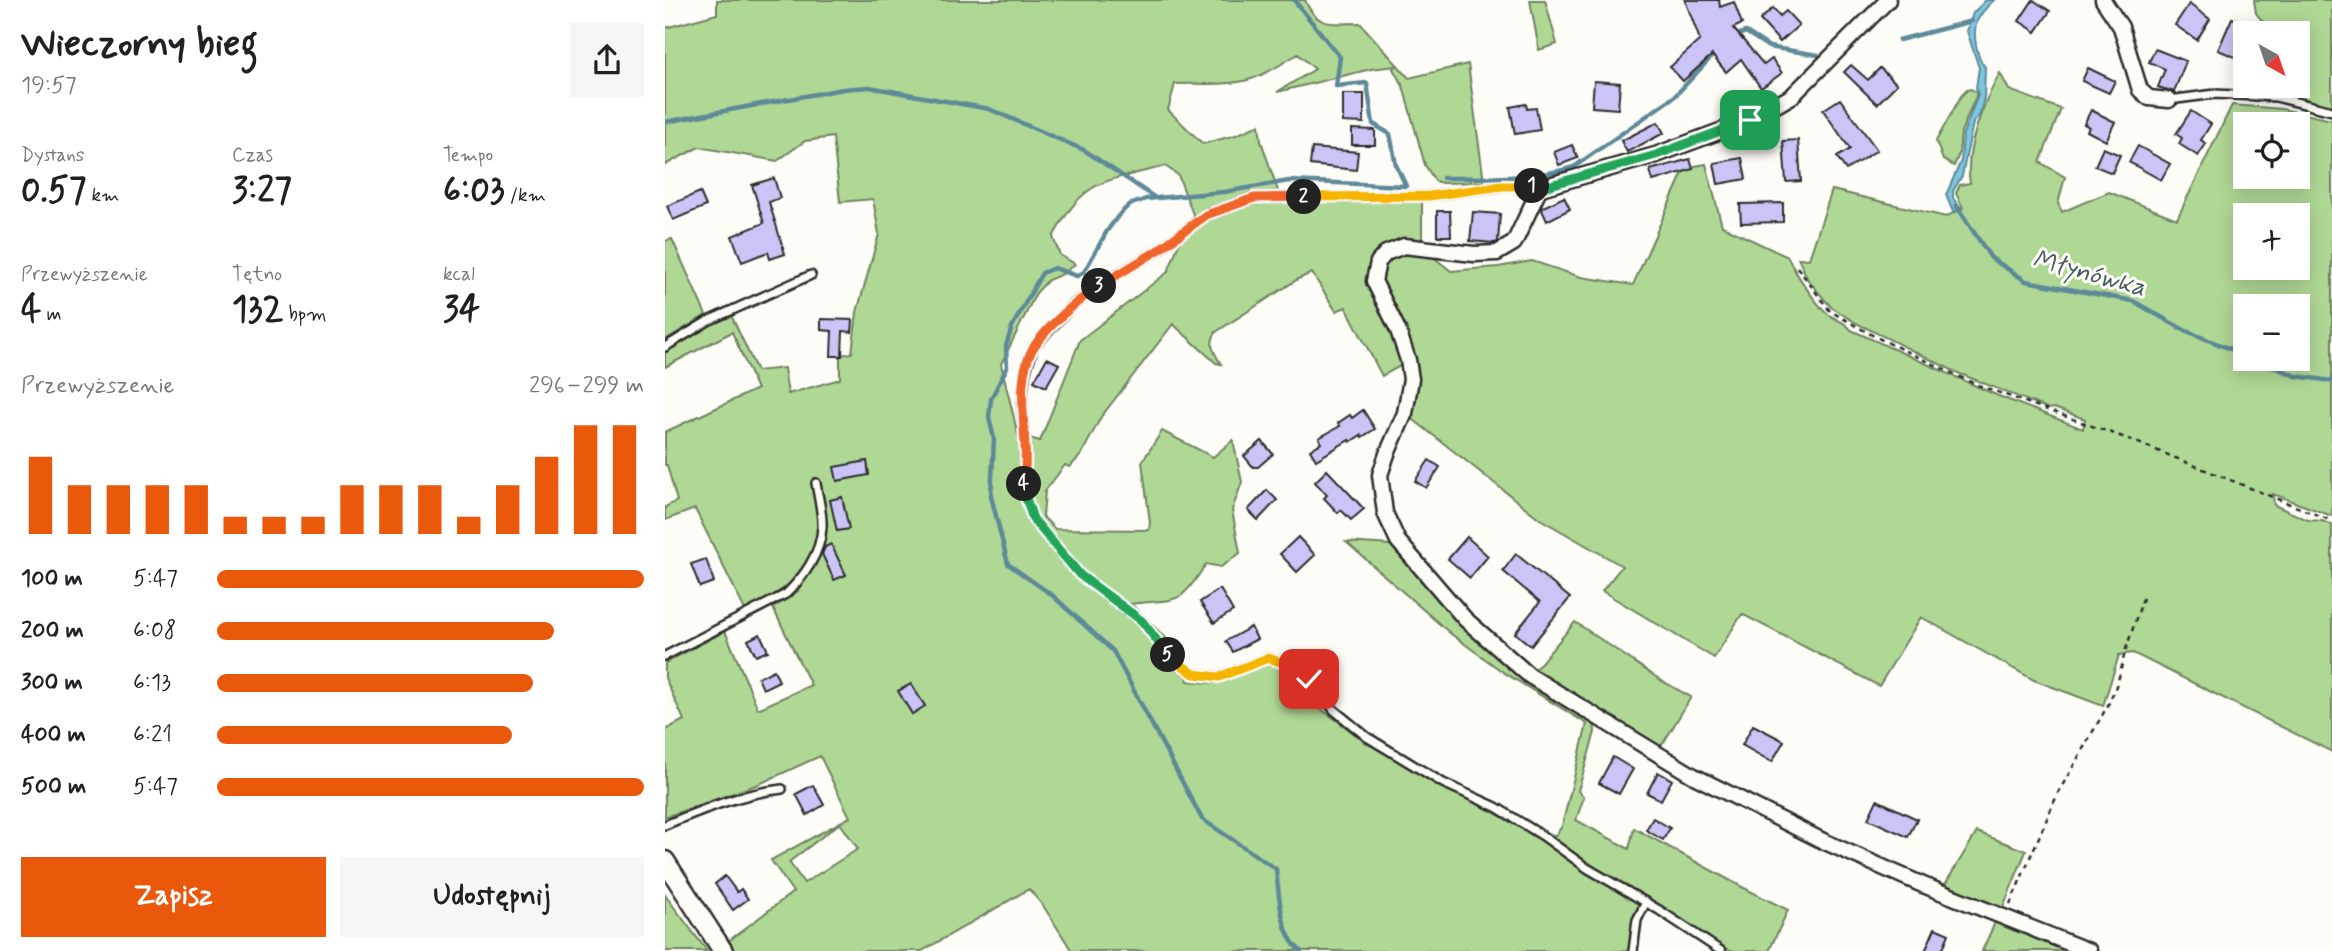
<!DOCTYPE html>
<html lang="pl">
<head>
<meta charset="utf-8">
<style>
	:root { --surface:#fff; --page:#f6f6f6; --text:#202124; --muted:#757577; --accent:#ea580c }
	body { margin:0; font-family:Mynerve,sans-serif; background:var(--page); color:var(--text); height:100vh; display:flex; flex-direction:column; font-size:26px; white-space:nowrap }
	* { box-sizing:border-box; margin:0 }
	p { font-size:23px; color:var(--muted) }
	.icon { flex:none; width:38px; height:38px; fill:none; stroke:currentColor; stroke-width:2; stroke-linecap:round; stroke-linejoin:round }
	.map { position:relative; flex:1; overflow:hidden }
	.sheet { display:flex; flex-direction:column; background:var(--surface); width:665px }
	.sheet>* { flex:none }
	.needle { width:46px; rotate:140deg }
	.buttons { position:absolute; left:1568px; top:21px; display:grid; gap:14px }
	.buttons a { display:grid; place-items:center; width:77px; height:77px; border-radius:0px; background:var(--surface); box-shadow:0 4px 18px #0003; font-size:35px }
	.pin { position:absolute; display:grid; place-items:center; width:60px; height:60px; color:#fff; margin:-30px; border-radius:14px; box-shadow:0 4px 10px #0006 }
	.km { position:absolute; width:35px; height:35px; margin:-18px; border-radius:50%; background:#222; color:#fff; font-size:19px; line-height:35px; text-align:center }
	.round { display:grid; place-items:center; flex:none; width:74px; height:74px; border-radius:0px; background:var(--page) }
	.summary { display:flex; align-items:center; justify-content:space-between; height:119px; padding:0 21px }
	h1 { font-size:38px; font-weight:700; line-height:52px }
	.metrics { display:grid; grid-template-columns:repeat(3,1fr); gap:10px; height:119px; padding:7px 21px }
	.metrics div { display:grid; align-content:center }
	.metrics b { font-size:35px; font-weight:700 }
	.metrics small { font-size:19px; font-weight:400 }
	.metrics p { font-size:19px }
	.chart { height:196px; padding:14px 21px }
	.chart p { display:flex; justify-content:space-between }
	.chart svg { width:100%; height:126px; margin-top:7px; stroke:var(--accent); stroke-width:6 }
	.primary-button { display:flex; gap:14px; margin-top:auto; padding:14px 21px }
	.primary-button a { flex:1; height:80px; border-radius:0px; background:var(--accent); color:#fff; font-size:28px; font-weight:700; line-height:80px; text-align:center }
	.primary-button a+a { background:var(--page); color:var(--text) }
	ul { padding:0 21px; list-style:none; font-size:23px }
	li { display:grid; grid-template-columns:112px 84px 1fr; align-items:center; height:52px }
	li i { height:18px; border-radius:9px; background:var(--accent) }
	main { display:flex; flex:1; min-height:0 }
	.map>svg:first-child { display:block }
	.green { fill:#b0d895; stroke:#6e8260; stroke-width:2; fill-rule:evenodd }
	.water { fill:#7fc7e0; stroke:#5d8998; stroke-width:2 }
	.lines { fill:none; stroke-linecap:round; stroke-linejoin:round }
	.stream { stroke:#5d8998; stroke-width:4.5 }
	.building { fill:#cbc5f7; stroke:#2b2b2b; stroke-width:2 }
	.service-casing { stroke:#2b2b2b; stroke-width:12 }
	.minor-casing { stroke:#2b2b2b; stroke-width:19 }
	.tertiary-casing { stroke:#2b2b2b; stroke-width:23 }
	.path { stroke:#2b2b2b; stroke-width:2.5; stroke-dasharray:5 5; stroke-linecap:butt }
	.service { stroke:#fdfcf7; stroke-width:7 }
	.minor { stroke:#fdfcf7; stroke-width:14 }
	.tertiary { stroke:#fdfcf7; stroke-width:18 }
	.split-1-casing { stroke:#fff; stroke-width:14 }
	.split-2-casing { stroke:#fff; stroke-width:14 }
	.split-3-casing { stroke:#fff; stroke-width:14 }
	.split-4-casing { stroke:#fff; stroke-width:14 }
	.split-5-casing { stroke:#fff; stroke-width:14 }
	.split-6-casing { stroke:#fff; stroke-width:14 }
	.split-1 { stroke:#22a559; stroke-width:9 }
	.split-2 { stroke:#f5b400; stroke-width:9 }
	.split-3 { stroke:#f0652b; stroke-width:9 }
	.split-4 { stroke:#f0652b; stroke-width:9 }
	.split-5 { stroke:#22a559; stroke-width:9 }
	.split-6 { stroke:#f5b400; stroke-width:9 }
	.labels { text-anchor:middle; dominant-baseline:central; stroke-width:6; stroke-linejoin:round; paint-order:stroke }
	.water-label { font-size:26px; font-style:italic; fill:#445a61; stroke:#fdfcf7 }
</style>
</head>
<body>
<main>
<section class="sheet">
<div class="summary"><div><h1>Wieczorny bieg</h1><p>19:57</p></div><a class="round"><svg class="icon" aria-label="share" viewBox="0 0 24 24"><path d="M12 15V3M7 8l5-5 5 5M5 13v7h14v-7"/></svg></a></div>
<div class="metrics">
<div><p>Dystans</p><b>0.57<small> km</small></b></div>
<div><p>Czas</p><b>3:27</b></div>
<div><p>Tempo</p><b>6:03<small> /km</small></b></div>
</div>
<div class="metrics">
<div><p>Przewyższenie</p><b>4<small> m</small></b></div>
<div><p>Tętno</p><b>132<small> bpm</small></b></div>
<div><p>kcal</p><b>34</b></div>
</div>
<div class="chart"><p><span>Przewyższenie</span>296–299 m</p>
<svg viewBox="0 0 160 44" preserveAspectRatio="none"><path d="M5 44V17M15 44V27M25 44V27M35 44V27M45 44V27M55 44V38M65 44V38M75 44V38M85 44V27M95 44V27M105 44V27M115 44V38M125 44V27M135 44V17M145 44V6M155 44V6"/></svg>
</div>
<ul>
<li><b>100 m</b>5:47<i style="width:100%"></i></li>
<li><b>200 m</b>6:08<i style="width:79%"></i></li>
<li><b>300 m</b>6:13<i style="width:74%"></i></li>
<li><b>400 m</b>6:21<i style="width:69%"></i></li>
<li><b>500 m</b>5:47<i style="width:100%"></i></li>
</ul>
<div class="primary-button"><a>Zapisz</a><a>Udostępnij</a></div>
</section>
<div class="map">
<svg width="1667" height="951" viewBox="0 0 1667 951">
	<rect width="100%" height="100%" fill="#fdfcf7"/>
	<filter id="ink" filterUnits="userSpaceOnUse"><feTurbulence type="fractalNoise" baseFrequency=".0143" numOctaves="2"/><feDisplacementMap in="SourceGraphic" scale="14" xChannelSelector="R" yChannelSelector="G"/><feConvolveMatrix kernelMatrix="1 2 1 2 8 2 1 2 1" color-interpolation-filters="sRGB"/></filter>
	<g filter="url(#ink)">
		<g class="green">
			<path d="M52 0H640C652 29 668 23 695 23L744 78 803 64 819 182 777 183 770 181 760 165 738 86 728 69 731 66 706 69 612 92 650 69 633 54C617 63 600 76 583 80 559 86 534 83 510 84L503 110 538 144 571 135 594 125 596 141 613 191 582 194 529 217 513 175 500 166C477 173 446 176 426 189 409 200 398 219 388 237L395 255 410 264 398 274 383 280 371 293 336 364 353 435 375 441 415 340 503 272 515 241 538 223 559 212 589 204 690 199 757 201V248L786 271 833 267 867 261 916 277 968 285 1020 168 1041 164 1057 226 1123 257C1130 273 1150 303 1163 314 1171 320 1181 322 1186 330L1331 395 1418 429 1420 419 1389 408 1384 409 1293 373 1191 323 1166 307 1143 280 1133 258 1144 259 1167 190 1281 217 1298 208 1291 193 1295 185 1305 183C1299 150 1319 101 1335 73L1344 90 1396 109 1375 162 1400 177 1393 204 1397 212 1444 192 1512 219 1567 105 1617 109 1667 120V516L1608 494 1609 505 1643 520 1657 521 1667 525V752L1468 653 1454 655 1438 706 1369 680 1256 617 1214 686 1077 614 1049 658 937 591 957 566 875 519 745 417C756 381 752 360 739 325L727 339 737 365 717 376 681 307 671 311 647 273 633 279 551 332C543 345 549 352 556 364L551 363 508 324 436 417 416 455 405 467 400 465 380 491 378 517 390 529 484 530 485 522 477 462 497 431 548 457 568 440 577 482 567 510 575 553 556 567 541 564C513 608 514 598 466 604L516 653 523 681C532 682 543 684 551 682 594 671 600 644 641 686L640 697 702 743 850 824 976 904 967 919 964 951H407L379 907 364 889 257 951H66L62 942 128 892 106 860 185 817 155 756 94 784 0 817V730L19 720 0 678V663L60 631 93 709 146 685 108 608 133 591 129 580 104 599 80 610 30 509 0 520V507L12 501 2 465H0V432L92 389 67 332 0 367V352L44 324 66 315 92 371 119 368 123 394 175 379V355L187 353 192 312 214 234 208 199 175 202 168 137 140 141 112 161 34 147 0 165V28L52 14ZM1580 124H1633V177H1580ZM1580 215H1633V268H1580ZM1580 306H1633V359H1580ZM175 823 193 849 139 883 124 862Z"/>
			<path d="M865 0H880L892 44 874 50Z"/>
			<path d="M1589 0H1667V111L1611 97 1571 96 1580 80V86H1633V33H1606L1605 27V31L1591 13Z"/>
			<path d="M1306 89 1311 92V96L1296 132 1294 154 1289 166 1278 160 1271 141 1296 96 1302 90Z"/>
			<path d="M7 239 41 315 0 340V241Z"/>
			<path d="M681 542 726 545C762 588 801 634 846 669 871 690 901 705 929 721L930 732 913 791 919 797 911 820 964 849 969 828 1077 887 1123 910 1104 951H1065L949 880 881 834 891 835 897 826 922 724 838 672 786 634Z"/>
			<path d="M910 622 997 681 1026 697 999 742 993 749 868 672Z"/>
			<path d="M1312 832 1361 851 1337 910 1279 886Z"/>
			<path d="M0 895 42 951H0Z"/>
			<path d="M1331 920 1397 947 1395 951H1317Z"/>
		</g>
		<path class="water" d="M1321 0H1329C1313 15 1307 24 1311 45 1313 54 1314 60 1320 67L1319 98 1315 114 1308 123 1297 176 1288 191V198L1296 209 1288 212 1281 195 1296 161 1298 134 1313 95 1311 88 1314 68 1302 31 1308 13Z"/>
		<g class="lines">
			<g class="stream">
				<path d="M629 0 675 57 671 86 702 83 708 124 725 134 731 165 741 186 624 181 559 192 481 199 464 205 453 216 442 231 419 272 412 276 389 268 377 273 347 327 341 346 342 367 326 399 324 417 329 439 326 496 343 564 387 595 448 651 537 819 611 869C614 893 615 936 636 951"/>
				<path d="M1069 36 1081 32 1104 47 1153 55"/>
				<path d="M1234 40 1307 21"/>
				<path d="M0 122 178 89 204 87 324 109 419 150 489 197"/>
				<path d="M778 178C821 177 868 180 909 167L1010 96 1050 53"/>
				<path d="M1291 205 1326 258 1361 281 1468 301 1519 330 1580 355"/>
				<path d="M1589 359 1631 376 1667 381"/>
			</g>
		</g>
		<g class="building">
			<path d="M1020 0H1054L1055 7 1069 2 1077 24 1068 28 1099 65 1107 59 1117 73 1096 88 1076 59 1061 72 1047 55 1018 81 1005 67 1035 40Z"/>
			<path d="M1368 0 1385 11 1371 32 1354 21Z"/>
			<path d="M1524 4 1545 19 1532 40 1510 25Z"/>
			<path d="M1108 8 1115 16 1121 11 1134 25 1115 42 1095 20Z"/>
			<path d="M1567 18 1589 27 1586 33H1580V48L1575 59 1553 50Z"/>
			<path d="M1490 49 1521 61 1509 92 1493 87 1500 69 1484 62Z"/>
			<path d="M1186 65 1203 80 1215 68 1232 84 1212 104 1179 72Z"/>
			<path d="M1423 68 1450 81 1444 93 1417 81Z"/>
			<path d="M929 81 955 83 953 109 927 107Z"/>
			<path d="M678 94H699V123L678 122Z"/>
			<path d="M1175 99 1212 150 1181 170 1172 157 1185 149 1158 110Z"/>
			<path d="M861 104 862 109 871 108 875 130 850 134 845 107Z"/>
			<path d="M1426 110 1450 122 1441 141 1422 131 1424 127 1419 124Z"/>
			<path d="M1526 111 1546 124 1536 140 1541 144 1533 156 1514 144 1517 138 1511 134Z"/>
			<path d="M993 122 999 133 962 152 956 141Z"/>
			<path d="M687 129 710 130V145H687Z"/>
			<path d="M1133 140 1136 181 1121 182 1118 141Z"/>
			<path d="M907 145 913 158 894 165 889 152Z"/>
			<path d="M1473 146 1505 164 1496 180 1464 162Z"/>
			<path d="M647 148 693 152 691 170 645 165Z"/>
			<path d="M1438 148 1455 155 1447 173 1430 166Z"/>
			<path d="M1077 158 1081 179 1053 184 1049 163Z"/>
			<path d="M1025 159 1028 169 988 181 985 170Z"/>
			<path d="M109 178 115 198 104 202 120 254 105 259 103 252 77 262 67 236 99 223 87 185Z"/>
			<path d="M35 192 41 206 8 220 2 206Z"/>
			<path d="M899 197 905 209 882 221 876 208Z"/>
			<path d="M1118 203V222L1076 223 1075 204Z"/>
			<path d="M772 211H785L786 236H772Z"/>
			<path d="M808 212 835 214 833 242 829 243 805 241Z"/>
			<path d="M156 319 188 320 187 332 178 331 177 356H166L167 331 156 330Z"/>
			<path d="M382 358 394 364 381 387 369 381Z"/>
			<path d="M698 410 710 429 697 437 696 435 685 442 684 440 651 460 645 450 656 443 654 438 675 426 673 423 685 415 687 418Z"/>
			<path d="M597 441 608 454 593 467H588L579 456Z"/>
			<path d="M764 460 775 467 761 488 750 481Z"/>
			<path d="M202 461 204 475 172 481 169 467Z"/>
			<path d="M662 470 699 509 686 520 676 510 673 513 659 498 662 495 650 482Z"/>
			<path d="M602 490 612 500 593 520 583 510Z"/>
			<path d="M177 497 184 529 172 531 165 500Z"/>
			<path d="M633 537 650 555 632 572 615 554Z"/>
			<path d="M802 537 823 556 805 578 783 559Z"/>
			<path d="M166 544 181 575 169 580 157 554 160 547Z"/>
			<path d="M851 554 905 598 866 646 850 633 875 602 838 571Z"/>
			<path d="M41 559 49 582 35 587 26 564Z"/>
			<path d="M555 589 568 611 549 623 535 602Z"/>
			<path d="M586 627 592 639 568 652 561 641Z"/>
			<path d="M95 634 103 651 91 656 83 640Z"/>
			<path d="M109 670 114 681 98 689 93 678Z"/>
			<path d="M246 684 260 706 247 714 233 691Z"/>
			<path d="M1088 725 1119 741 1107 762 1077 745Z"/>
			<path d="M948 757 968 769 954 794 934 783Z"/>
			<path d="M993 772 1007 780 996 800 982 793Z"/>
			<path d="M148 785 159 805 142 815 131 794Z"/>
			<path d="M1212 800 1252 819 1243 837 1203 819Z"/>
			<path d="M988 818 1005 828 998 840 981 830Z"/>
			<path d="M60 876 72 892 76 889 83 899 68 910 50 884Z"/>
			<path d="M1270 928 1284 934 1277 951H1260Z"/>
		</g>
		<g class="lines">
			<defs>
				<g id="service">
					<path d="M1504 100 1550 94 1611 97 1667 111"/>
					<path d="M874 188 862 185 837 186 764 196 588 198 541 215 492 251 435 285 409 304 369 346 360 374 357 404 360 448 359 492 368 519 415 575 477 621 507 660 529 674 554 677 603 658 625 665 644 679 669 710 702 737 778 783 831 807 878 836 922 868 994 910 1056 951"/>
					<path d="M0 347 43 321 146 275"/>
					<path d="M0 656 121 594C139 577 156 553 157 527 158 513 153 497 151 483"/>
					<path d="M0 825C39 809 75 794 117 789"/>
					<path d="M968 951 972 920 981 902"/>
				</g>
				<g id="minor">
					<path d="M1223 0 1127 96 1085 120 991 155 875 188 849 243 832 253 809 254 739 246 721 253 713 262 709 281 733 330 743 360 746 379 740 413 722 454 715 475 720 513 733 541 800 619 865 676 1029 776 1158 841 1258 885 1424 951"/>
					<path d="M1438 0 1456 27 1475 90 1484 98 1504 100"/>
				</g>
				<path id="tertiary" d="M0 861 58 951"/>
			</defs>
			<use href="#service" class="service-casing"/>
			<use href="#minor" class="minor-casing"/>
			<use href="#tertiary" class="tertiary-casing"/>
			<g class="path">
				<path d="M1132 267 1165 311 1209 336 1310 384 1466 440 1667 521"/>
				<path d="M1345 904 1393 793 1443 705 1453 681 1460 652 1479 595"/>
			</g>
			<use href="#service" class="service"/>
			<use href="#minor" class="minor"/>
			<use href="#tertiary" class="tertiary"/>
		</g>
	</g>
	<g class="lines" filter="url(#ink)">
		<defs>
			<path id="split-1" d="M867 186 875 188 991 155 1085 120"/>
			<path id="split-2" d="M639 197 764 196 837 186H867"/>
			<path id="split-3" d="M434 286 492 251 541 215 589 198 639 197"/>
			<path id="split-4" d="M359 484C360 472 361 459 360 446 359 415 351 372 370 345 387 322 411 302 434 286"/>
			<path id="split-5" d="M359 484V492L368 519 415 575 477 621 503 655"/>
			<path id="split-6" d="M503 655 529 674 554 677 603 658 625 665 644 679"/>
		</defs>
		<use href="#split-1" class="split-1-casing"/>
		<use href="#split-2" class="split-2-casing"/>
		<use href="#split-3" class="split-3-casing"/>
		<use href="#split-4" class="split-4-casing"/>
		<use href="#split-5" class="split-5-casing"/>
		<use href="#split-6" class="split-6-casing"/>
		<use href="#split-1" class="split-1"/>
		<use href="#split-2" class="split-2"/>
		<use href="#split-3" class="split-3"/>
		<use href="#split-4" class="split-4"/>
		<use href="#split-5" class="split-5"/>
		<use href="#split-6" class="split-6"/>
	</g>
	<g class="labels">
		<g class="water-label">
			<text transform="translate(1424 274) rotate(15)">Młynówka</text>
		</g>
	</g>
</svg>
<div class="buttons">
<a><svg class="needle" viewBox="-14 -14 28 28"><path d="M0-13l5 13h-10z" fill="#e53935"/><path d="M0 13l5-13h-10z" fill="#757577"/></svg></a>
<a><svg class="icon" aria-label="locate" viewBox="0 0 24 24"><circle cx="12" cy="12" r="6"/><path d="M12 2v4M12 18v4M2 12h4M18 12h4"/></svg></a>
<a>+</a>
<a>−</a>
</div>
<div class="pin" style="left:1085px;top:120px;background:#1e9e55"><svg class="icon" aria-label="arrive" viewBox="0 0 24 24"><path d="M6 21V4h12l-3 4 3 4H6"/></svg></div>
<div class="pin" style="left:644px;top:679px;background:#d93025"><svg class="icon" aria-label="check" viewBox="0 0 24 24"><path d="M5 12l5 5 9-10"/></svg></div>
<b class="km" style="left:867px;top:186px">1</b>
<b class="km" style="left:639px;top:197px">2</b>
<b class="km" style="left:434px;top:286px">3</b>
<b class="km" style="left:359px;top:484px">4</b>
<b class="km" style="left:503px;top:655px">5</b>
</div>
</main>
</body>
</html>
